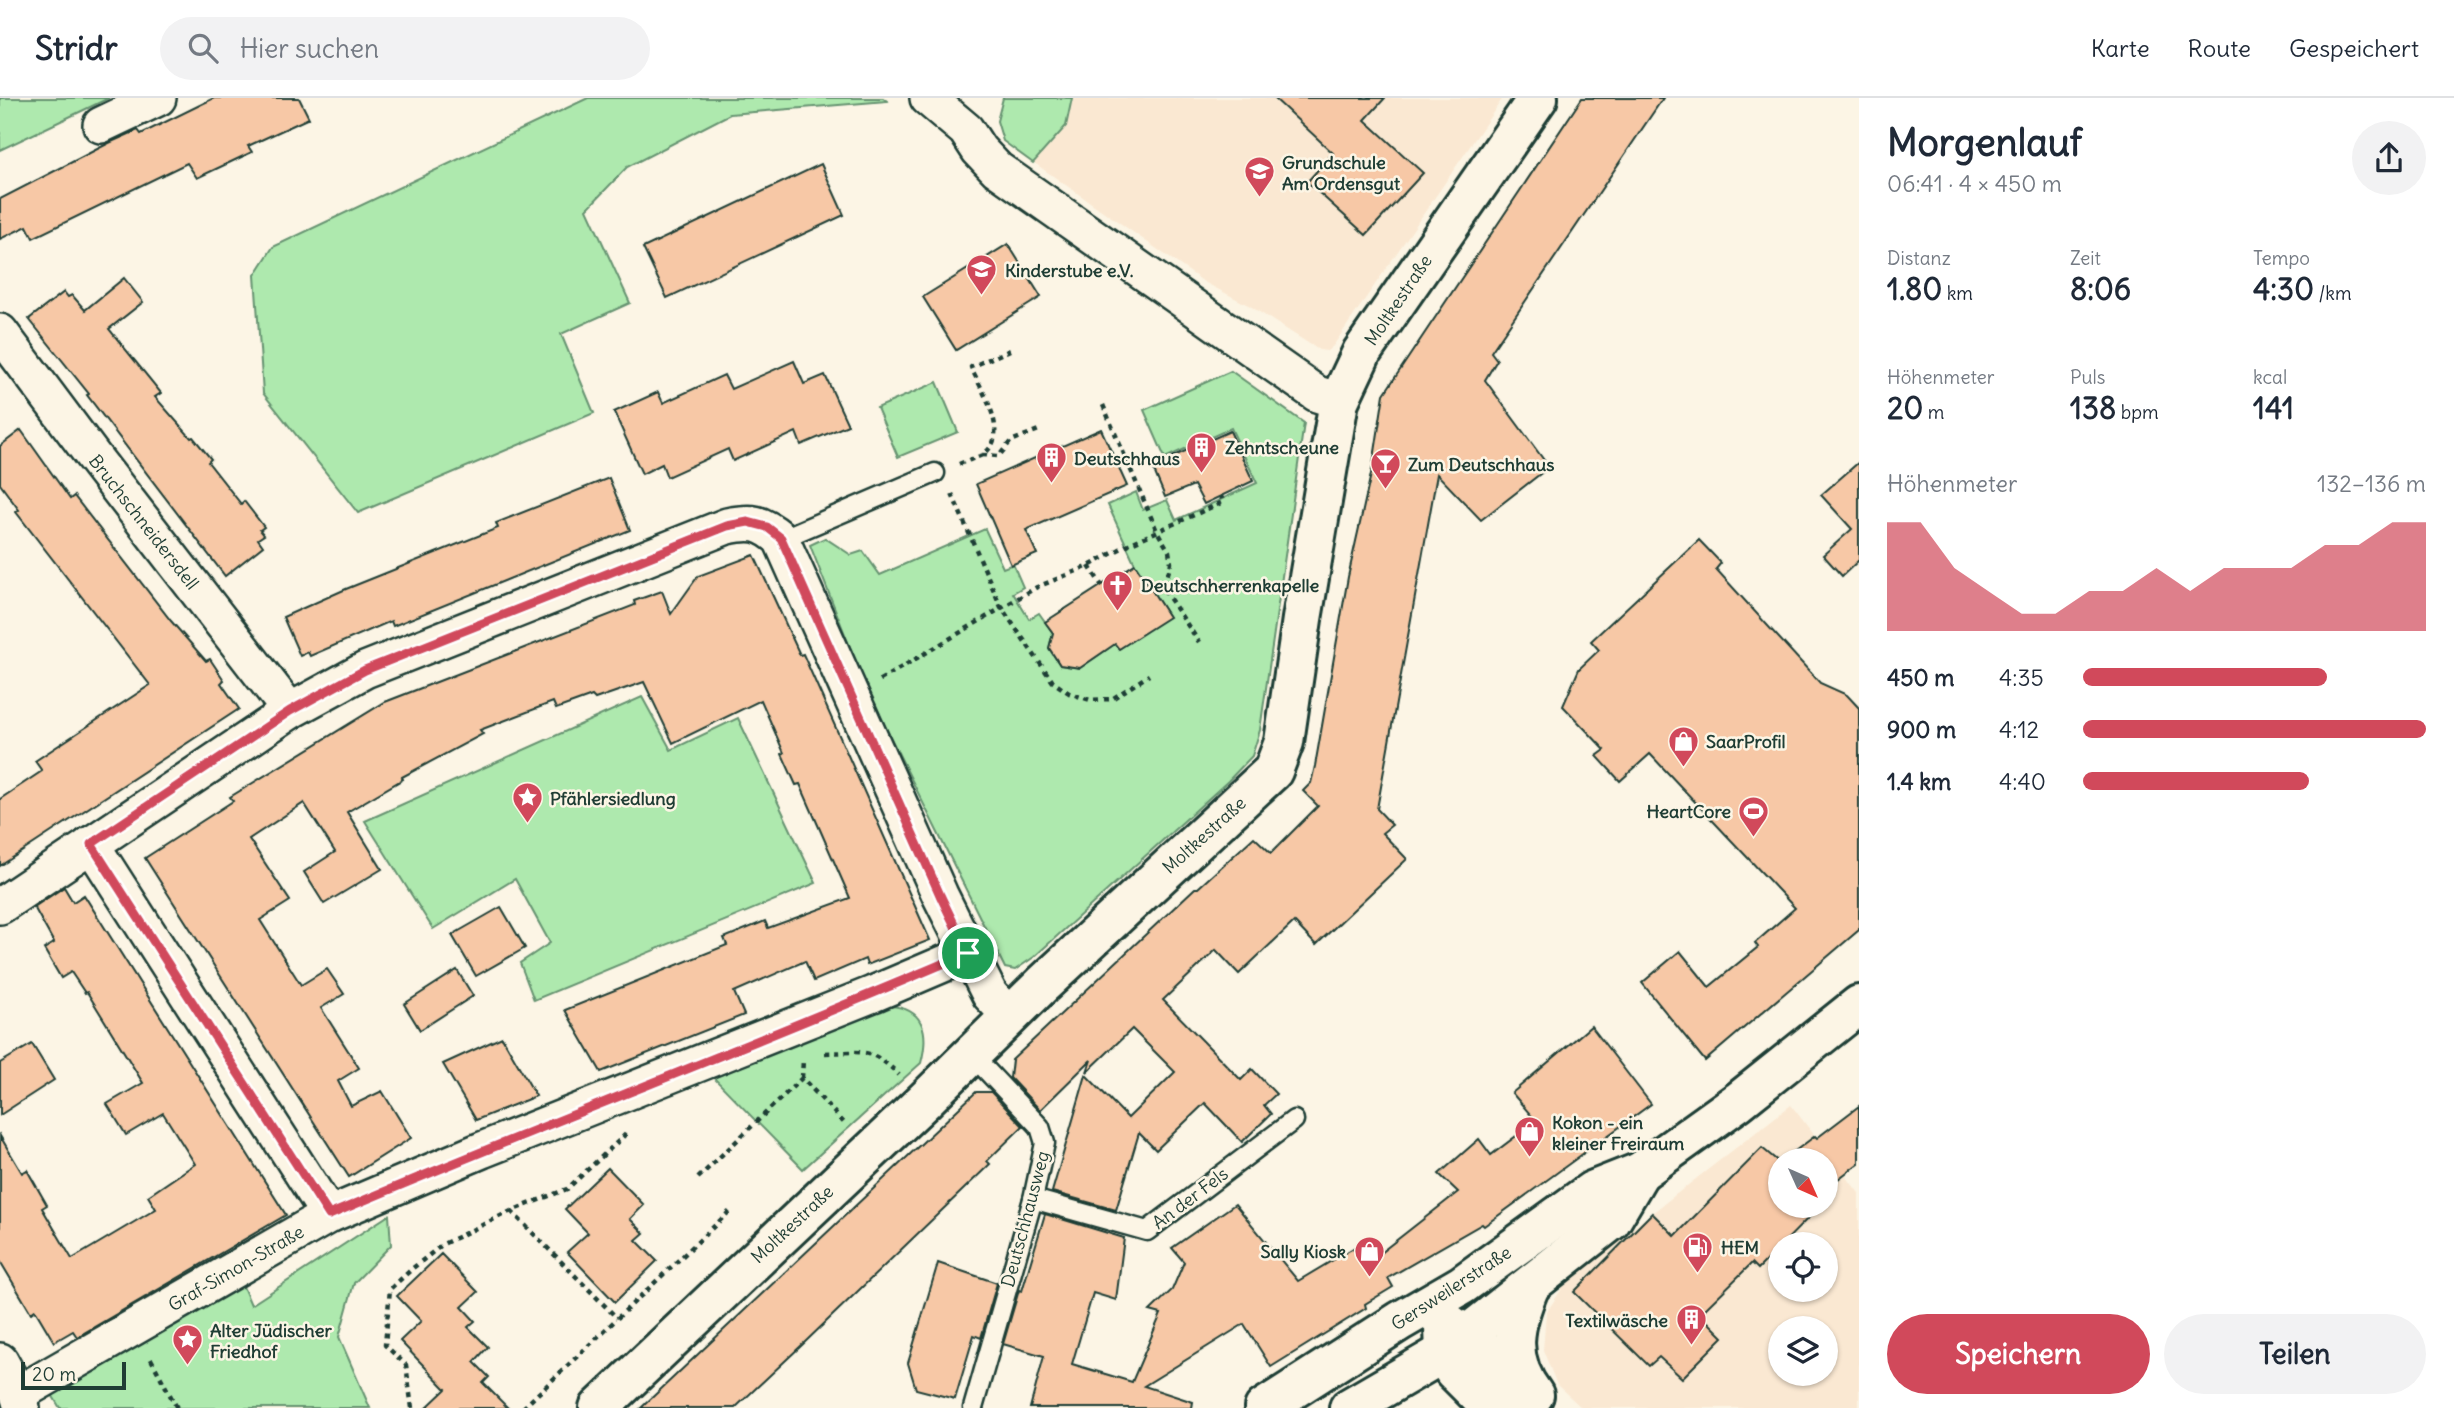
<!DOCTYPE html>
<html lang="de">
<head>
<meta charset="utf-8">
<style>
	:root { --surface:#fff; --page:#f2f2f3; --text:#1f2937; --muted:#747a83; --line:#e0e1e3; --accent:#d1495b }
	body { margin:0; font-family:Delius,sans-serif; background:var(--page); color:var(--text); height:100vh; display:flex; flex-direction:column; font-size:26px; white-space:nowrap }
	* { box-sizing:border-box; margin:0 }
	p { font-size:23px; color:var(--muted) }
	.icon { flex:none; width:38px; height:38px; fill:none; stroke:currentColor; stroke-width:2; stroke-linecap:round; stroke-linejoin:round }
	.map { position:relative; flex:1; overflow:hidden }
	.sheet { display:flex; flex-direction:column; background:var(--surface); width:595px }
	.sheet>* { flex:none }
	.needle { width:46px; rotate:135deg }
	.buttons { position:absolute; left:1768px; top:1050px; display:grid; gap:14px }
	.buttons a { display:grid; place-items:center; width:70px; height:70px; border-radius:50%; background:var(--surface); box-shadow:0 2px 5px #0004; font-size:35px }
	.scale { position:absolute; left:21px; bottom:18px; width:105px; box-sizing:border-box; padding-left:7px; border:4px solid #1f3d34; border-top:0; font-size:19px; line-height:24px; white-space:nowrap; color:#1f3d34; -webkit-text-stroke:5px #fcf5e5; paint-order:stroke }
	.pin { position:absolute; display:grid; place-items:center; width:60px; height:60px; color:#fff; margin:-30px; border:4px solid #fff; border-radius:50%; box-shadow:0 2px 7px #0007 }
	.round { display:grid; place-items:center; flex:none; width:74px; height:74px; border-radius:37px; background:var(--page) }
	.headline { display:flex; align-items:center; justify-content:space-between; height:119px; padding:0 28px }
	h1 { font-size:38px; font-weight:800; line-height:52px }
	.figures { display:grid; grid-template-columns:repeat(3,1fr); gap:10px; height:119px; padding:7px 28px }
	.figures div { display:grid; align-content:center }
	.figures b { font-size:30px; font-weight:800 }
	.figures small { font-size:19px; font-weight:400 }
	.figures p { font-size:19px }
	.chart { height:196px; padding:14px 28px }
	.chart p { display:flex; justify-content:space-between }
	.chart svg { width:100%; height:126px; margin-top:7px; fill:var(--accent); opacity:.7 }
	.cta { display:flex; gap:14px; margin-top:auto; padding:14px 28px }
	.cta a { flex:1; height:80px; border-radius:42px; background:var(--accent); color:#fff; font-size:28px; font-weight:800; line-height:80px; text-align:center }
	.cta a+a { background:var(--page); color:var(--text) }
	ul { padding:0 28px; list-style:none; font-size:23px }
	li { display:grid; grid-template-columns:112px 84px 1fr; align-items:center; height:52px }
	li i { height:18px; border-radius:9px; background:var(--accent) }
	header { display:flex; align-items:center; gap:42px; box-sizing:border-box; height:98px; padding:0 35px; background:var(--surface); border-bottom:2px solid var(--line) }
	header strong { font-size:33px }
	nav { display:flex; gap:38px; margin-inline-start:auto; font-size:24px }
	.search { width:490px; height:63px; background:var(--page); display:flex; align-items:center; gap:18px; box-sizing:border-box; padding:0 24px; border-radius:38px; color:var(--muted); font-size:26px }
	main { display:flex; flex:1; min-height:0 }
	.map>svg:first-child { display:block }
	.built { fill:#fae8d2; fill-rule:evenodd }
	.green { fill:#aee9ae; stroke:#669371; stroke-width:2 }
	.building { fill:#f7c8a6; stroke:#1f3d34; stroke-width:2 }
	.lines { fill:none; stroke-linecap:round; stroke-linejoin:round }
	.lane-casing { stroke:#1f3d34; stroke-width:23 }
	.street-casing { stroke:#1f3d34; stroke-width:40 }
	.secondary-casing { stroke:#1f3d34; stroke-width:44 }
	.path { stroke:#1f3d34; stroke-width:4.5; stroke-dasharray:5 5; stroke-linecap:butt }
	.lane { stroke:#fcf5e5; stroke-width:18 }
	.street { stroke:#fcf5e5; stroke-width:35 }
	.secondary { stroke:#fcf5e5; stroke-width:38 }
	.route-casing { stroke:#fff; stroke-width:14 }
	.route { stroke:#d1495b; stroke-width:9 }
	.labels { text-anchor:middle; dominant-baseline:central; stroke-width:5; stroke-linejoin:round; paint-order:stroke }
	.poi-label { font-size:18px; font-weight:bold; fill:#1f3d34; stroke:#fcf5e5; text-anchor:start }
	.street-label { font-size:18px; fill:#1f3d34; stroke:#fcf5e5 }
</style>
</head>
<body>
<header>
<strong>Stridr</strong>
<div class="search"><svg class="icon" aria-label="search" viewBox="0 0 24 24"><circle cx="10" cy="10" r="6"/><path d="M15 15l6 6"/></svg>Hier suchen</div>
<nav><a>Karte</a><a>Route</a><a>Gespeichert</a></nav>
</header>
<main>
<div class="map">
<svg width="1859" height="1310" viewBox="0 0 1859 1310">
	<rect width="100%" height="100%" fill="#fcf5e5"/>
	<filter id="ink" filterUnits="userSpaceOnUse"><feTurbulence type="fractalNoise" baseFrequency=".0143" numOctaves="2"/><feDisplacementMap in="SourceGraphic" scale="14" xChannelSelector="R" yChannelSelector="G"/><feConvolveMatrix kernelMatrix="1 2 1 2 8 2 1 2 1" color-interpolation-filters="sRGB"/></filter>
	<g filter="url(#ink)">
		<g class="built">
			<path d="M1003 0H1503L1333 248 1327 253 1319 252 1250 208 1204 184 1003 43 997 23Z"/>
			<path d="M1791 1007 1859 1095V1310H1582L1557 1287 1543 1252 1546 1215 1563 1189 1593 1161ZM1780 1062H1825V1108H1780ZM1780 1146H1825V1192H1780ZM1780 1230H1825V1276H1780Z"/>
		</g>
		<g class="green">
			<path d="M0 0H109L0 52Z"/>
			<path d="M588 0H883L887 3 730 16 627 69 587 111 630 205 561 236 594 315 358 415 263 295 255 177 273 149Z"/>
			<path d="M1003 0H1072L1066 28 1033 65 1003 43 997 23Z"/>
			<path d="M1231 273 1304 325 1260 632 1252 658 1228 683 1034 859 1015 872 1005 870 866 590 810 447 825 440 851 457 863 453 880 477 985 431 1003 470 1013 466 1023 489 1013 495 1029 521 1039 515 1053 535 1049 550 1060 567 1080 570 1115 546 1119 551 1168 518 1135 466 1108 407 1136 394 1143 412 1167 402 1176 422 1257 385 1231 330 1165 360 1144 312Z"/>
			<path d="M937 284 958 334 898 359 877 310Z"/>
			<path d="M642 599 671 652 738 620 816 785 534 902 520 865 550 845 515 781 433 831 365 723Z"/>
			<path d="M889 908C925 910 929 935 921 965L803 1071 711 977Z"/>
			<path d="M389 1117 391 1147 354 1185 339 1239 370 1310H60L51 1295 241 1184 251 1207Z"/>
		</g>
		<g class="building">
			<path d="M214 0H299L309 20 248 48 252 54 197 80 187 65 33 140 27 128 0 141V101L109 45 138 32 141 36Z"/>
			<path d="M1274 0H1385L1365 22 1423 75 1366 137 1307 84 1333 55Z"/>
			<path d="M1582 0H1663L1491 254 1497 262 1485 282 1549 369 1481 422 1437 376 1377 711 1392 727 1382 735 1407 761 1316 847 1294 824 1239 876 1216 852 1163 902 1241 982 1252 971 1276 996 1264 1007 1271 1016 1242 1044 1205 1005 1156 1052 1139 1035 1116 1112 1052 1094 1086 977 1128 1020 1175 974 1132 931 1087 974 1091 962 1040 1012 1010 980 1012 962 1195 790H1198L1254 739 1271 755 1318 708 1303 693 1311 685 1315 668 1348 479 1373 367 1384 296Z"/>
			<path d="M821 66 844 117 667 200 643 150Z"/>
			<path d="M1008 146 1041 199 956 252 923 199Z"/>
			<path d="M124 180 143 204 109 231 161 295 155 299 191 340 193 339 211 361 208 364 241 406 244 403 264 429 260 432 264 437 258 441 263 448 225 478 87 297 89 296 29 221 64 194 68 199 72 197 85 212Z"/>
			<path d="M794 263 804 286 825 277 848 327 801 347 796 334 733 363 728 351 667 379 662 366 642 376 614 314 658 294 663 305 724 277 731 291Z"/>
			<path d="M1101 331 1127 388 1026 432 1037 456 1011 467 976 386Z"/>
			<path d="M21 332 70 401 74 398 171 523 206 563 210 561 224 582 221 585 239 611 0 768V701L42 673 35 663 150 587 16 414 19 412 0 386V348Z"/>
			<path d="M1230 333 1253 383 1204 406 1194 387 1165 399 1152 368Z"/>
			<path d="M1859 364V462L1842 478 1823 457 1852 431 1821 397Z"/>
			<path d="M609 380 630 432 393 528 391 523 310 558 308 554 300 558 283 519 346 491 498 430 496 425Z"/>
			<path d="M1699 442 1721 465 1716 471 1820 585 1847 597 1859 610V832L1705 963 1642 885 1680 853 1709 889 1758 849 1755 845 1795 810 1650 656 1620 683 1597 658 1605 652 1563 608 1579 571 1599 552 1591 543Z"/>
			<path d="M754 457 800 557 803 556 930 842 867 867 865 861 814 883 805 863 734 894 744 917 601 974 565 912 727 847 724 840 765 823 768 830 850 800 800 686 796 687 782 656 784 655 761 602 673 645 644 584 595 601 592 598 556 611 553 604 480 632 483 636 402 679 403 681 347 714 382 771 324 806 304 774 335 754 304 705 249 741 290 803 260 822 301 887 327 871 344 896 321 910 359 970 338 983 351 1008 382 993 411 1040 349 1079 145 760 233 703 230 699 385 604 635 507 634 503 662 493 671 516 698 478Z"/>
			<path d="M1135 466 1169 519 1119 551 1115 546 1080 570 1060 567 1049 550 1053 535 1045 524Z"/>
			<path d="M64 789 73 804 84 797 286 1117 77 1239 73 1233 54 1244 35 1212 31 1215 0 1163V1038L22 1075 27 1072 47 1107 42 1110 72 1161 156 1111 148 1098 195 1066 163 1015 126 1037 107 1006 143 985 87 894 85 895 71 874 61 880 44 851 54 845 34 809Z"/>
			<path d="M501 809 525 850 476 878 452 837Z"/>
			<path d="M457 872 473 898 420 932 404 906Z"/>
			<path d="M1591 928 1651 1006 1484 1128 1482 1126 1388 1180 1393 1189 1365 1206 1366 1210 1271 1269 1244 1226 1144 1288 1193 1304 1192 1310H1030L1044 1258 1003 1246 1019 1192 1022 1193 1045 1116 1124 1140 1116 1202 1093 1195 1072 1266 1132 1284 1161 1216 1150 1213 1172 1192 1184 1164 1172 1150 1235 1106 1298 1183 1365 1143 1375 1159 1458 1094 1439 1076 1479 1041 1491 1057 1536 1023 1512 995Z"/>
			<path d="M502 939 536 998 476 1022 443 966Z"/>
			<path d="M32 946 54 982 0 1017V965Z"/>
			<path d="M976 994H991L1023 1028 987 1063 990 1066 802 1247 735 1310H641Z"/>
			<path d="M1859 1008V1065L1825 1091V1062H1783L1815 1038 1817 1040Z"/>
			<path d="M1762 1050 1780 1065V1108H1820L1758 1171 1752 1165 1700 1216 1723 1239 1682 1280 1659 1259 1649 1268 1574 1194 1652 1115 1675 1138Z"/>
			<path d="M608 1070 644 1107 630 1121 644 1135 636 1142 657 1163 615 1204 567 1154 588 1135 565 1111Z"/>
			<path d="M441 1156 478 1194 462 1209 475 1223 468 1229 488 1249 474 1264 489 1279 483 1285 508 1310H426L446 1291 400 1243 421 1223 397 1198Z"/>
			<path d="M938 1165 997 1185 981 1240 974 1237 955 1301 916 1291 908 1265Z"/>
		</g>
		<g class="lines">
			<defs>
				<g id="lane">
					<path d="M781 441 935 375"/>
					<path d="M971 956 1040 1029 1045 1045 1033 1101 973 1310"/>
					<path d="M1033 1101 1147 1133 1294 1022"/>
				</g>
				<g id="street">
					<path d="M928 0 966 32 979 52 997 71 1317 296 1339 303"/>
					<path d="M101 27 158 0"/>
					<path d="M0 234 92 357 290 613"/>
					<path d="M91 746 329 1117"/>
					<path d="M0 808 290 613 365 572 727 428C752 423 761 424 781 441L940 797 990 897 1010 918"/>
					<path d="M0 1263 18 1296 22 1310"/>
					<path d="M18 1296 329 1117 482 1052 873 896 969 855"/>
				</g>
				<g id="secondary">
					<path d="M1530 1188C1513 1228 1506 1260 1534 1297"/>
					<path d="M1447 1224 1481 1248 1509 1295 1522 1310"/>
					<path d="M1444 1230 1445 1254 1454 1273 1491 1310"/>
					<path d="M599 1310 925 1002 1043 886 1273 673 1284 644 1302 521 1339 303 1362 254 1538 0"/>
					<path d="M1264 1310 1400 1223 1462 1187 1592 1093 1640 1074 1739 1003 1859 907"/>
					<path d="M1349 1310 1445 1254 1611 1123 1640 1074"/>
				</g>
			</defs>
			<use href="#lane" class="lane-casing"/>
			<use href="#street" class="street-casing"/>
			<use href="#secondary" class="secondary-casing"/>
			<g class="path">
				<path d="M1103 307 1157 433 1169 453 1171 465 1165 486 1166 495 1199 544"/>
				<path d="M982 357 999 358 1011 343 1041 331"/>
				<path d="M959 366C966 363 973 361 980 358 1014 340 982 294 971 269L1010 252"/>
				<path d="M952 396 1001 509 1053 584 1069 595 1090 602 1112 601 1149 577"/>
				<path d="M1089 468 1102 488"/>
				<path d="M880 582 1037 489 1089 468 1129 446 1223 404 1221 398"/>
				<path d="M825 955C862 954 871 949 899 977"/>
				<path d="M802 980 803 961"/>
				<path d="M698 1080 802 980 846 1027"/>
				<path d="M511 1113 617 1220"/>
				<path d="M151 1261 177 1310"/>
				<path d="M412 1310 406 1267 385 1247 390 1191 413 1170 443 1146 511 1113 567 1091 627 1035"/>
				<path d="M523 1310 730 1113"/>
			</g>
			<use href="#lane" class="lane"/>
			<use href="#street" class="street"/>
			<use href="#secondary" class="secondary"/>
		</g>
	</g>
	<g class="lines" filter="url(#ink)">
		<defs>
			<path id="route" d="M748 424 767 429 781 440 940 797 968 855C757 946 541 1027 329 1117L91 746 290 613 365 572 727 428Z"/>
		</defs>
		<use href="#route" class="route-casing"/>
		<use href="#route" class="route"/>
	</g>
	<defs>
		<symbol id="school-pin" viewBox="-11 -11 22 30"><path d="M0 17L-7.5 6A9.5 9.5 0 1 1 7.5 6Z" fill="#d1495b" stroke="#fcf5e5"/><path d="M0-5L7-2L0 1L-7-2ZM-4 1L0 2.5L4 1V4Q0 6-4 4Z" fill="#fff"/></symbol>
		<symbol id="building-pin" viewBox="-11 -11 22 30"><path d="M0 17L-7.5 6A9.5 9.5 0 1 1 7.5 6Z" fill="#d1495b" stroke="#fcf5e5"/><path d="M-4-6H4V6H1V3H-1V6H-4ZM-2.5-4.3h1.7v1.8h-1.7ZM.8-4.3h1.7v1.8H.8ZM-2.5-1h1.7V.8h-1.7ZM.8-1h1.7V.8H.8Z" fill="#fff"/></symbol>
		<symbol id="bar-pin" viewBox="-11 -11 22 30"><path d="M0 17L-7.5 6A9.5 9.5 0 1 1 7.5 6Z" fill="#d1495b" stroke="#fcf5e5"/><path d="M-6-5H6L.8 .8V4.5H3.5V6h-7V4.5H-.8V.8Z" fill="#fff"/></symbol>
		<symbol id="church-pin" viewBox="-11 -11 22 30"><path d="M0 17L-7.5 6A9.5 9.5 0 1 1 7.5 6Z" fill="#d1495b" stroke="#fcf5e5"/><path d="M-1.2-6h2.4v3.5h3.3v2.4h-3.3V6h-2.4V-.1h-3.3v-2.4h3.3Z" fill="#fff"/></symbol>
		<symbol id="shop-pin" viewBox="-11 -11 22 30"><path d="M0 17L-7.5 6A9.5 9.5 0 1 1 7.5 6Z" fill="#d1495b" stroke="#fcf5e5"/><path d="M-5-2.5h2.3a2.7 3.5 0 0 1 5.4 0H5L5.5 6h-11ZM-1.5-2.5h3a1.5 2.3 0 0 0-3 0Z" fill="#fff"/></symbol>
		<symbol id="sight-pin" viewBox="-11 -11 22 30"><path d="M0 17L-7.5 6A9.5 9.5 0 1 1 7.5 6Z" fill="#d1495b" stroke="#fcf5e5"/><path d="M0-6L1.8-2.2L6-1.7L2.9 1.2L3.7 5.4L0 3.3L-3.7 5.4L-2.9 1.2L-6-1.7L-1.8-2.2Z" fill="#fff"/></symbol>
		<symbol id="stadium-pin" viewBox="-11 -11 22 30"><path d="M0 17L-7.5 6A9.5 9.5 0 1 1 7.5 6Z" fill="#d1495b" stroke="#fcf5e5"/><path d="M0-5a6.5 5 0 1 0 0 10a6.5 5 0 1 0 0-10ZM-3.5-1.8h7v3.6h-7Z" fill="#fff"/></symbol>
		<symbol id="fuel-pin" viewBox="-11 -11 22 30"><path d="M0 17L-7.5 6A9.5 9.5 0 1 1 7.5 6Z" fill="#d1495b" stroke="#fcf5e5"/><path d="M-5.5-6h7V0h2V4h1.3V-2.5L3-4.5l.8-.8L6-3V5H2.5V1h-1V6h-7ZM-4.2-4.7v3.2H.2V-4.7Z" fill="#fff"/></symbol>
	</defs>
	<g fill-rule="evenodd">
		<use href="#school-pin" x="1242" y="56" width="35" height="47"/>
		<use href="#school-pin" x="964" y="154" width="35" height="47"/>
		<use href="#building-pin" x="1184" y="332" width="35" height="47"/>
		<use href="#building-pin" x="1034" y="342" width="35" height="47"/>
		<use href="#bar-pin" x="1368" y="348" width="35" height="47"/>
		<use href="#church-pin" x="1100" y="470" width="35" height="47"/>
		<use href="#shop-pin" x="1666" y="626" width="35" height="47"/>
		<use href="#sight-pin" x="510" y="682" width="35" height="47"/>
		<use href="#stadium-pin" x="1736" y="696" width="35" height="47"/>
		<use href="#shop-pin" x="1512" y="1016" width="35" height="47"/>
		<use href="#fuel-pin" x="1680" y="1132" width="35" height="47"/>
		<use href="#shop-pin" x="1352" y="1136" width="35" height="47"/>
		<use href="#building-pin" x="1674" y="1204" width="35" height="47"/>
		<use href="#sight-pin" x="170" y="1224" width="35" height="47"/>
	</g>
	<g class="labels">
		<g class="poi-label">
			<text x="1282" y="64">Grundschule<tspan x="1282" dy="21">Am Ordensgut</tspan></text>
			<text x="1005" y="172">Kinderstube e.V.</text>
			<text x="1225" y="349">Zehntscheune</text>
			<text x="1074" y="360">Deutschhaus</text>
			<text x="1408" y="366">Zum Deutschhaus</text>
			<text x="1141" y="487">Deutschherrenkapelle</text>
			<text x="1706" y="643">SaarProfil</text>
			<text x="550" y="700">Pfählersiedlung</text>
			<text x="1731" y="713" text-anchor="end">HeartCore</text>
			<text x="1552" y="1024">Kokon - ein<tspan x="1552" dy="21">kleiner Freiraum</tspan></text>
			<text x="1721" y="1149">HEM</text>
			<text x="1346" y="1153" text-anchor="end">Sally Kiosk</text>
			<text x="1668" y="1222" text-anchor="end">Textilwäsche</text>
			<text x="210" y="1232">Alter Jüdischer<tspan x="210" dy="21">Friedhof</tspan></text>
		</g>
		<g class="street-label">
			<text transform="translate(1398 202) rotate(-56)">Moltkestraße</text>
			<text transform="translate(144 424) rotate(52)">Bruchschneidersdell</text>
			<text transform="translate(1204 737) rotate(-42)">Moltkestraße</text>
			<text transform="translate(1190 1100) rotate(-37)">An der Fels</text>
			<text transform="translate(1025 1121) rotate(-75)">Deutschhausweg</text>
			<text transform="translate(792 1126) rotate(-43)">Moltkestraße</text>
			<text transform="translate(236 1170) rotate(-30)">Graf-Simon-Straße</text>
			<text transform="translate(1451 1190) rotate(-33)">Gersweilerstraße</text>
		</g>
	</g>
</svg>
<div class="buttons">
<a><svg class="needle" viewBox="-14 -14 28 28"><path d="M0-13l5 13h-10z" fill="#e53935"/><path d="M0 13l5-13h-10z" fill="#747a83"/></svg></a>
<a><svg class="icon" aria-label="locate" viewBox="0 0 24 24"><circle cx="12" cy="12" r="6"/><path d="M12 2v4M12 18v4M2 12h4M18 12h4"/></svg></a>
<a><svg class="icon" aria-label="layers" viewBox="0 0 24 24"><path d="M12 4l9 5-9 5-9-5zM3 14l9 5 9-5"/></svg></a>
</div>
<div class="scale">20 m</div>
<div class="pin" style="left:968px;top:855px;background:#1e9e55"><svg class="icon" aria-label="arrive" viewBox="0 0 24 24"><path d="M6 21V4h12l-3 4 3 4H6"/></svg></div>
</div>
<section class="sheet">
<div class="headline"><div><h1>Morgenlauf</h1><p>06:41 · 4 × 450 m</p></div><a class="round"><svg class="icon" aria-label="share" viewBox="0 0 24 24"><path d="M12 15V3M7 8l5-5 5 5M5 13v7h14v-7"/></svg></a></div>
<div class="figures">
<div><p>Distanz</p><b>1.80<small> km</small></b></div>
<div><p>Zeit</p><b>8:06</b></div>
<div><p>Tempo</p><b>4:30<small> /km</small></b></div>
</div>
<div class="figures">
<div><p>Höhenmeter</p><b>20<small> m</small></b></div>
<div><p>Puls</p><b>138<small> bpm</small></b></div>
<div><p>kcal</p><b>141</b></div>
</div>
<div class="chart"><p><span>Höhenmeter</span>132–136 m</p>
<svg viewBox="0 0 160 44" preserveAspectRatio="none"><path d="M0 44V6L10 6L20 22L30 30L40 38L50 38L60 30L70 30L80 22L90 30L100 22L110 22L120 22L130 14L140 14L150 6L160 6V44z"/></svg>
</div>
<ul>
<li><b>450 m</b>4:35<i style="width:71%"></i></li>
<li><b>900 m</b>4:12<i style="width:100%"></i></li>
<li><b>1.4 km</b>4:40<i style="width:66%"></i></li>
</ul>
<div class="cta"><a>Speichern</a><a>Teilen</a></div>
</section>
</main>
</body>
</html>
